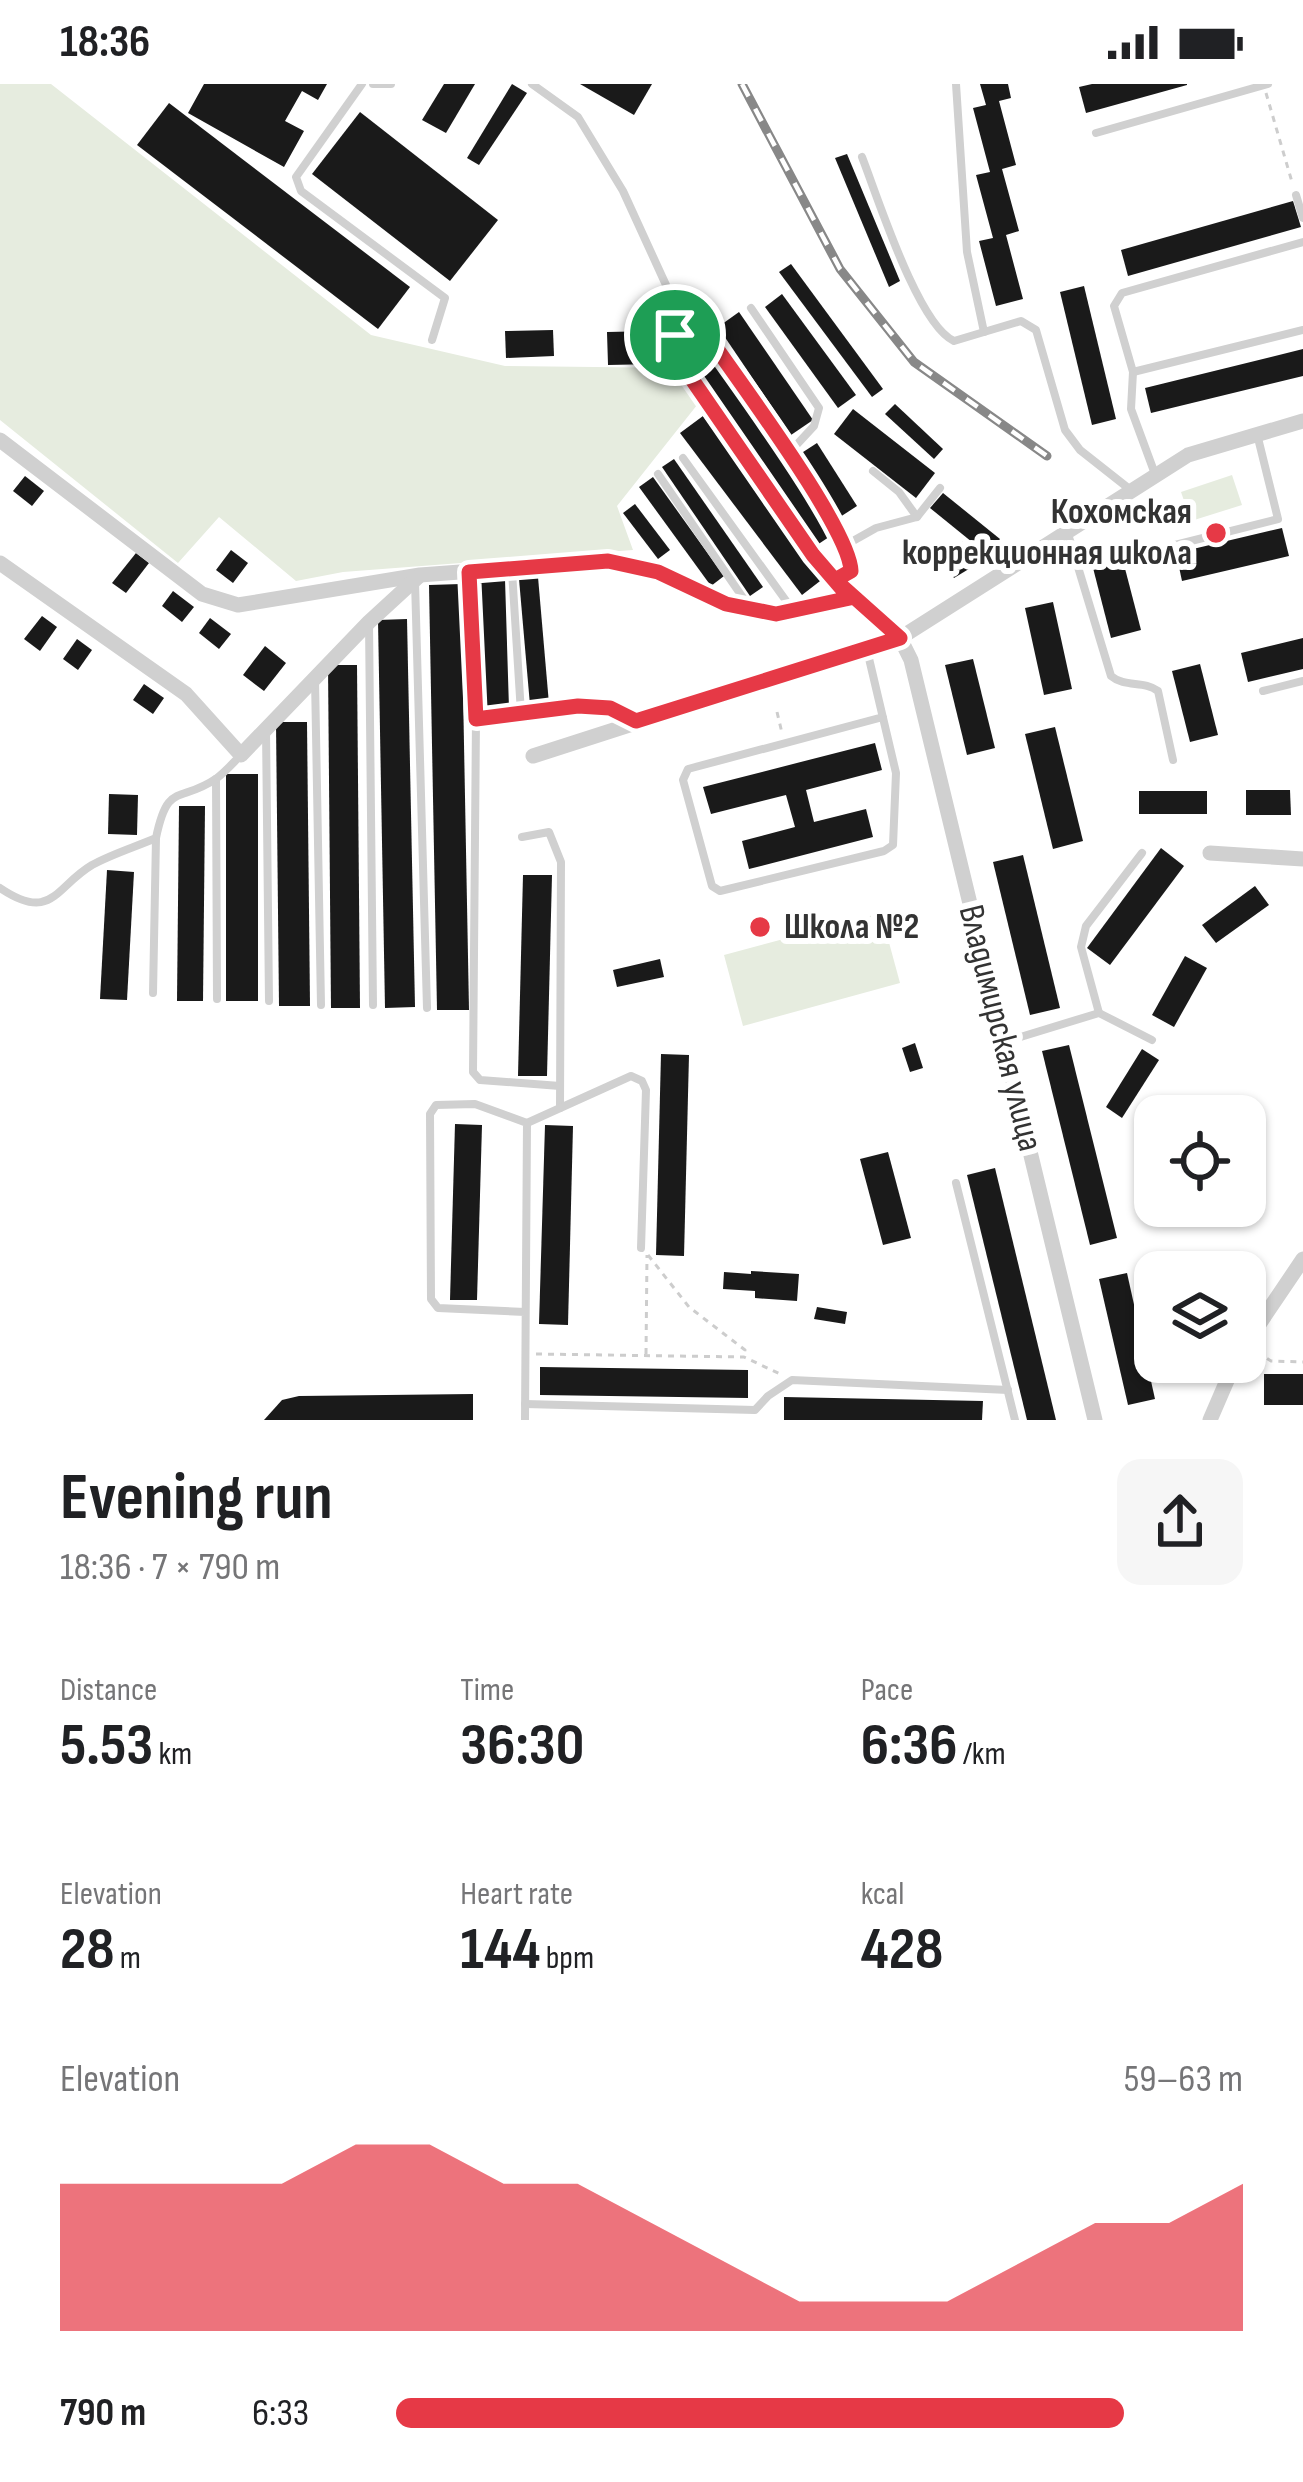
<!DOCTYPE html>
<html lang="en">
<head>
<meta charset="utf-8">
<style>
	:root { --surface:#fff; --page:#f6f6f6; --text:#202124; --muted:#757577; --accent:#e63946 }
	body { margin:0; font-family:"Sofia Sans Condensed",sans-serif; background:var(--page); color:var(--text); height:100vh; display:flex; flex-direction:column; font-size:45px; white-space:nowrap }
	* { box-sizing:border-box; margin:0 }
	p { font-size:39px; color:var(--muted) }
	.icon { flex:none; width:66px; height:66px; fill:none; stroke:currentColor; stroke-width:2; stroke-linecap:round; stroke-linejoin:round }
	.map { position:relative; height:1336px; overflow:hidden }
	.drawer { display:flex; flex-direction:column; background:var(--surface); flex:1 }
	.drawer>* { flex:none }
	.controls { position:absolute; left:1134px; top:1011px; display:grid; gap:24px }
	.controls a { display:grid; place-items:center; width:132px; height:132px; border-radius:24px; background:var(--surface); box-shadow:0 3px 9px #0004; font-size:60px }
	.pin { position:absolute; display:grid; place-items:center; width:102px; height:102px; color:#fff; margin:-51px; border:6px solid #fff; border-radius:50%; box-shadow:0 3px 12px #0007 }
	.round { display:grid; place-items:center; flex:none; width:126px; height:126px; border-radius:24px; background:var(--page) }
	.headline { display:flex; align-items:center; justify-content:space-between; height:204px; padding:0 60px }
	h1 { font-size:66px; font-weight:700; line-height:90px }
	.figures { display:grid; grid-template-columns:repeat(3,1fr); gap:18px; height:204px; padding:12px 60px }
	.figures div { display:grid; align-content:center }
	.figures b { font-size:60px; font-weight:700 }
	.figures small { font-size:33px; font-weight:400 }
	.figures p { font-size:33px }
	.chart { height:336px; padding:24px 60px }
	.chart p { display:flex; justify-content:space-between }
	.chart svg { width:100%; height:216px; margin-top:12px; fill:var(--accent); opacity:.7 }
	ul { padding:0 60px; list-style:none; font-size:39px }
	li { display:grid; grid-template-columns:192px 144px 1fr; align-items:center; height:90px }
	li i { height:30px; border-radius:15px; background:var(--accent) }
	.status { display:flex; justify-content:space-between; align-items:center; height:84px; padding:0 60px; background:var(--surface); direction:ltr }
	.status svg { height:33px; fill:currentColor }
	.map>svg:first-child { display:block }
	.green { fill:#e6ecdf }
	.building { fill:#1a1a1a }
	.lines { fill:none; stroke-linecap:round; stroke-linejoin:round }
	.path { stroke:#cdcdcd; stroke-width:3; stroke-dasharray:6 6; stroke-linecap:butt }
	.lane { stroke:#d0d0d0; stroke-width:8 }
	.street { stroke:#d0d0d0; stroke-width:15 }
	.rail-casing { stroke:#888; stroke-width:9 }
	.rail { stroke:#fff; stroke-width:4.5; stroke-dasharray:14; stroke-linecap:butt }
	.route-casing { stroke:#fff; stroke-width:24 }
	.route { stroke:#e63946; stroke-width:15 }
	.poi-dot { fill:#e63946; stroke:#fff; stroke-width:4.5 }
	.labels { text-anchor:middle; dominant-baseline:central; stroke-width:12; stroke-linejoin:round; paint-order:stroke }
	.poi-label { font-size:36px; font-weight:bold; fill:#333; stroke:#fff; text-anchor:end }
	.street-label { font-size:36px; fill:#333; stroke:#fff }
</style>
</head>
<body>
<div class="status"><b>18:36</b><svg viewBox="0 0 49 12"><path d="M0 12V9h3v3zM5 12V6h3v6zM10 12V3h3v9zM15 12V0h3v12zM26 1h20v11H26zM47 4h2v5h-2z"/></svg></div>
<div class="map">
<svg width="1303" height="1336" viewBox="0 0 1303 1336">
	<rect width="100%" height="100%" fill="#fff"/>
	<g class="green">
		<path d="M0 0H51L371 251 505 282 681 284 701 316 617 422 633 466 343 488 296 497 219 433 178 479 0 336Z"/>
		<path d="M1232 391 1242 421 1191 437 1181 408Z"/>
		<path d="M881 829 900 899 743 942 724 871Z"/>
	</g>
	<g class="building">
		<path d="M204 0H327L318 16 302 7 285 37 304 47 284 83 188 29Z"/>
		<path d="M444 0H475L446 49 422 36Z"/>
		<path d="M512 0 527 9 479 81 467 74Z"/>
		<path d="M580 0H652L634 31Z"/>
		<path d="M980 0H1008L1011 14 999 17 1016 81 1002 85 1019 147 1006 151 1023 215 996 222 979 157 993 154 976 91 990 88 973 24 986 21Z"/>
		<path d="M1092 0H1187V1L1086 29 1079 3Z"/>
		<path d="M169 19 410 203 378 245 137 61Z"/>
		<path d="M360 28 498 136 450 197 312 90Z"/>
		<path d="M847 70 900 197 889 203 835 74Z"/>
		<path d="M1293 117 1301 143 1128 192 1121 166Z"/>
		<path d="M791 180 883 305 872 313 779 188Z"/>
		<path d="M1084 202 1116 335 1092 341 1060 208Z"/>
		<path d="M782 210 856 311 838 324 765 223Z"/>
		<path d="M739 228 813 336 791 351 718 243Z"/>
		<path d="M553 246 554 272 506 274 505 247Z"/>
		<path d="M655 247 656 280 608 281 607 248Z"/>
		<path d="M705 265 832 451 817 461 690 275Z"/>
		<path d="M1303 265V292L1151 329 1145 304Z"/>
		<path d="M895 320 943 365 934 375 885 330Z"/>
		<path d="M853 325 935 389 916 414 834 350Z"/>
		<path d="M703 332 824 494 802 511 680 349Z"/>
		<path d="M817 359 857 422 840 433 800 370Z"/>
		<path d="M674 375 763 503 750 512 662 383Z"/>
		<path d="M25 392 44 407 32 422 13 407Z"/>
		<path d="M653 393 724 492 711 502 639 403Z"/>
		<path d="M943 409 1000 455 988 471 930 424Z"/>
		<path d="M635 420 670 466 658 475 623 429Z"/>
		<path d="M1282 444 1289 472 1182 497 1176 469Z"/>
		<path d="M962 457 977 480 954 494 940 472Z"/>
		<path d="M231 466 248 479 233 499 216 486Z"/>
		<path d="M136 469 149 479 126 509 112 499Z"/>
		<path d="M1122 473 1141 546 1111 554 1092 480Z"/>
		<path d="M538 493 549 620 530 621 519 495Z"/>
		<path d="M505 495 509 625 481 626 477 496Z"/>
		<path d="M461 500 469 926H437L429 501Z"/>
		<path d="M173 507 194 523 182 538 162 522Z"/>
		<path d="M1053 518 1072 605 1044 611 1025 524Z"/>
		<path d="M42 532 57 543 40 567 24 555Z"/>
		<path d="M210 534 231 550 219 565 199 549Z"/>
		<path d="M407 535 415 923 385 924 378 536Z"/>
		<path d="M1303 554V585L1248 598 1241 569Z"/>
		<path d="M77 555 92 566 78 586 63 575Z"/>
		<path d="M265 562 286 579 264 607 243 591Z"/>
		<path d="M973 575 995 664 967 671 945 581Z"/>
		<path d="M1200 580 1218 651 1190 658 1172 587Z"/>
		<path d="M328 581H357L360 924H331Z"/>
		<path d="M144 600 164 614 153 630 133 616Z"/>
		<path d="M276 638H307L310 922H279Z"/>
		<path d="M1055 643 1083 757 1053 765 1025 650Z"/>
		<path d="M875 659 882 686 806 706 814 738 866 725 873 753 749 785 742 757 795 743 786 711 711 730 703 703Z"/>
		<rect x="226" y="690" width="32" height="227"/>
		<path d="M1246 706H1290L1291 731H1246Z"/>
		<rect x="1139" y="707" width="68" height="23"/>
		<path d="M109 710 138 711 137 751 108 750Z"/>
		<path d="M179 722H205L203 917H177Z"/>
		<path d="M1161 764 1184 782 1110 881 1087 864Z"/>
		<path d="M1023 771 1060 924 1030 931 993 778Z"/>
		<path d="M107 786 134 788 127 916 100 915Z"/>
		<path d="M523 791H552L547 992H518Z"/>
		<path d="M1255 802 1269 821 1216 859 1202 841Z"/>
		<path d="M1185 872 1207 884 1174 943 1152 931Z"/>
		<path d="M660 875 664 893 617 903 613 886Z"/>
		<path d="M915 959 923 984 910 988 902 964Z"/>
		<path d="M1069 961 1117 1154 1090 1161 1042 967Z"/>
		<path d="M1142 965 1159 976 1122 1034 1106 1023Z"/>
		<path d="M661 970 689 971 684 1172 656 1171Z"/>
		<path d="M455 1040 482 1041 477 1216H450Z"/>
		<path d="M545 1041 573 1042 568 1241 539 1240Z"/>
		<path d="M888 1068 911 1154 883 1161 860 1075Z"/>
		<path d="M995 1084 1056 1336H1027L967 1091Z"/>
		<path d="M1238 1168 1260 1180 1245 1206V1188H1226Z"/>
		<path d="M751 1187 799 1190 797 1217 755 1214V1207L723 1205 724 1188 751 1190Z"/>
		<path d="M1127 1189 1155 1315 1128 1321 1099 1195Z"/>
		<path d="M817 1223 847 1228 845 1240 814 1235Z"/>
		<path d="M540 1283 748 1286V1314L540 1311Z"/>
		<rect x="1264" y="1290" width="39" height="31"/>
		<path d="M473 1310V1336H264L282 1316 299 1312Z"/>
		<path d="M784 1313 983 1317 982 1336H784Z"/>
	</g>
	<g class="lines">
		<g class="path">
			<path d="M1266 9 1292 98"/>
			<path d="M777 628 782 649"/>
			<path d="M648 1171 689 1223 745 1266 744 1270"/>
			<path d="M1257 1268 1271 1277 1303 1278"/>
			<path d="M536 1270 744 1273 780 1290"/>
			<path d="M646 1270 647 1171"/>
		</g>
		<g class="lane">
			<path d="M362 0 296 93 301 107 445 214 432 256"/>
			<path d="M373 0H391"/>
			<path d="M532 0 578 33 623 107 666 201 680 277 813 471 850 514"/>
			<path d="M956 0 967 168 984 248 1021 237 1036 246 1065 346 1080 366 1132 407"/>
			<path d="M1096 49 1268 0"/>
			<path d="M862 73C878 114 918 241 954 257L984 248"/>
			<path d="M1296 111 1303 134"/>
			<path d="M1303 158 1122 209 1114 222 1133 288 1303 246"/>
			<path d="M751 224 819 324 814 342 788 370"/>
			<path d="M675 251H698L715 261C743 303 850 447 851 487L835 496"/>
			<path d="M1133 288 1131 325 1155 390"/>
			<path d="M683 374 792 525"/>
			<path d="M873 387 899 408 917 433"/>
			<path d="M658 390 750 524"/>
			<path d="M1068 450 1111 592C1125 604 1144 596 1158 607L1173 676"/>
			<path d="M1175 461 1278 435 1257 350"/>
			<path d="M844 462 876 444 917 433 940 404"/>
			<path d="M512 487 521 629"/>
			<path d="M469 488 476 635 473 988 480 996 560 1002"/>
			<path d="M415 497 427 924"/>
			<path d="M369 539 373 921"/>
			<path d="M867 566 896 689 893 761 884 767 720 807 712 802 683 696 688 685 883 633"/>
			<path d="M315 595 321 921"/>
			<path d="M1263 607 1303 597"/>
			<path d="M476 635 578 622 610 624 636 637"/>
			<path d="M266 646 269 917"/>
			<path d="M216 695 217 915"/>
			<path d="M522 753 549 748 561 778 560 1024"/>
			<path d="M0 804C52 839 55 803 92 781 112 770 135 763 156 754 168 696 180 720 217 694 225 688 233 679 240 672"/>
			<path d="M153 909 156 754"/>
			<path d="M1099 929 1081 863 1086 842 1142 769"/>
			<path d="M1004 958 1099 929 1152 956"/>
			<path d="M527 1039 631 992 642 997 646 1006 641 1164"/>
			<path d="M956 1099 1015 1336"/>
			<path d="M525 1320 755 1326 768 1312 792 1296 1008 1306"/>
			<path d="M525 1336 527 1039 475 1020 436 1021 430 1030 431 1215 438 1224 525 1228"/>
		</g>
		<g class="street">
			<path d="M0 356 202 510 238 521 420 491 608 477 657 488 726 520 776 530 850 514 900 554 911 576 1095 1336"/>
			<path d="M0 479 186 610 241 671 369 538 418 493"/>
			<path d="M533 672 900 554 1188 371 1303 337"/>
			<path d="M1210 769 1303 775"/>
			<path d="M1245 1261 1303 1175"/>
			<path d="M1210 1336 1235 1278"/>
		</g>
		<defs>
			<path id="rail" d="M742 0 840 185 914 278 1047 372"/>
		</defs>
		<use href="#rail" class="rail-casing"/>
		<use href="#rail" class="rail"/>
	</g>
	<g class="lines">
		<defs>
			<path id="route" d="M675 251 680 278 813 471 850 514 776 530 726 520 658 488 608 477 469 488 476 635 578 622 610 624 636 637 900 554 835 496 851 487C850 446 743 303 715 262L698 251H675"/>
		</defs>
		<use href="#route" class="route-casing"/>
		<use href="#route" class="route"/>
	</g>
	<g class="poi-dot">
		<circle cx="1216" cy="449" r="12"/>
		<circle cx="760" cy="843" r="12"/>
	</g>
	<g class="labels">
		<g class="poi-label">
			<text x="1192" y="428">Кохомская<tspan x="1192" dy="41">коррекционная школа</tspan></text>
			<text x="784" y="843" text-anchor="start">Школа №2</text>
		</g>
		<g class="street-label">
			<text transform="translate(1000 944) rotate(76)">Владимирская улица</text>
		</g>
	</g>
</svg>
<div class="controls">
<a><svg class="icon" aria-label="locate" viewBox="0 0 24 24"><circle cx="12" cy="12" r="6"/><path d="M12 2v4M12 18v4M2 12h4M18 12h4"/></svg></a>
<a><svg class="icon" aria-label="layers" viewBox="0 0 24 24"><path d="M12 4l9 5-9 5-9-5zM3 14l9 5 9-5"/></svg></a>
</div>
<div class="pin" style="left:675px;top:251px;background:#1e9e55"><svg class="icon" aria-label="arrive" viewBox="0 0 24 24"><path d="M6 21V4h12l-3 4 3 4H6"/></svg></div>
</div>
<section class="drawer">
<div class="headline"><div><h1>Evening run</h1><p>18:36 · 7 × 790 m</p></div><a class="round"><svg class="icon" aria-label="share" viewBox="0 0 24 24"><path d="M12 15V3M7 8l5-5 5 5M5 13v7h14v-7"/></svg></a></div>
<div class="figures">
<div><p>Distance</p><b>5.53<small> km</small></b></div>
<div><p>Time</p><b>36:30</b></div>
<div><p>Pace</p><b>6:36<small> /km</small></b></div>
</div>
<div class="figures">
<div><p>Elevation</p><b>28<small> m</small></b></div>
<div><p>Heart rate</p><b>144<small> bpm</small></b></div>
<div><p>kcal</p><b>428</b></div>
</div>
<div class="chart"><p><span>Elevation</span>59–63 m</p>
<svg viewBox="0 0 160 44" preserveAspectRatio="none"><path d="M0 44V14L10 14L20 14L30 14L40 6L50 6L60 14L70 14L80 22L90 30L100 38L110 38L120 38L130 30L140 22L150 22L160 14V44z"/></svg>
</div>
<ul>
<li><b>790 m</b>6:33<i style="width:86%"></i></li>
</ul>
</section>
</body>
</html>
